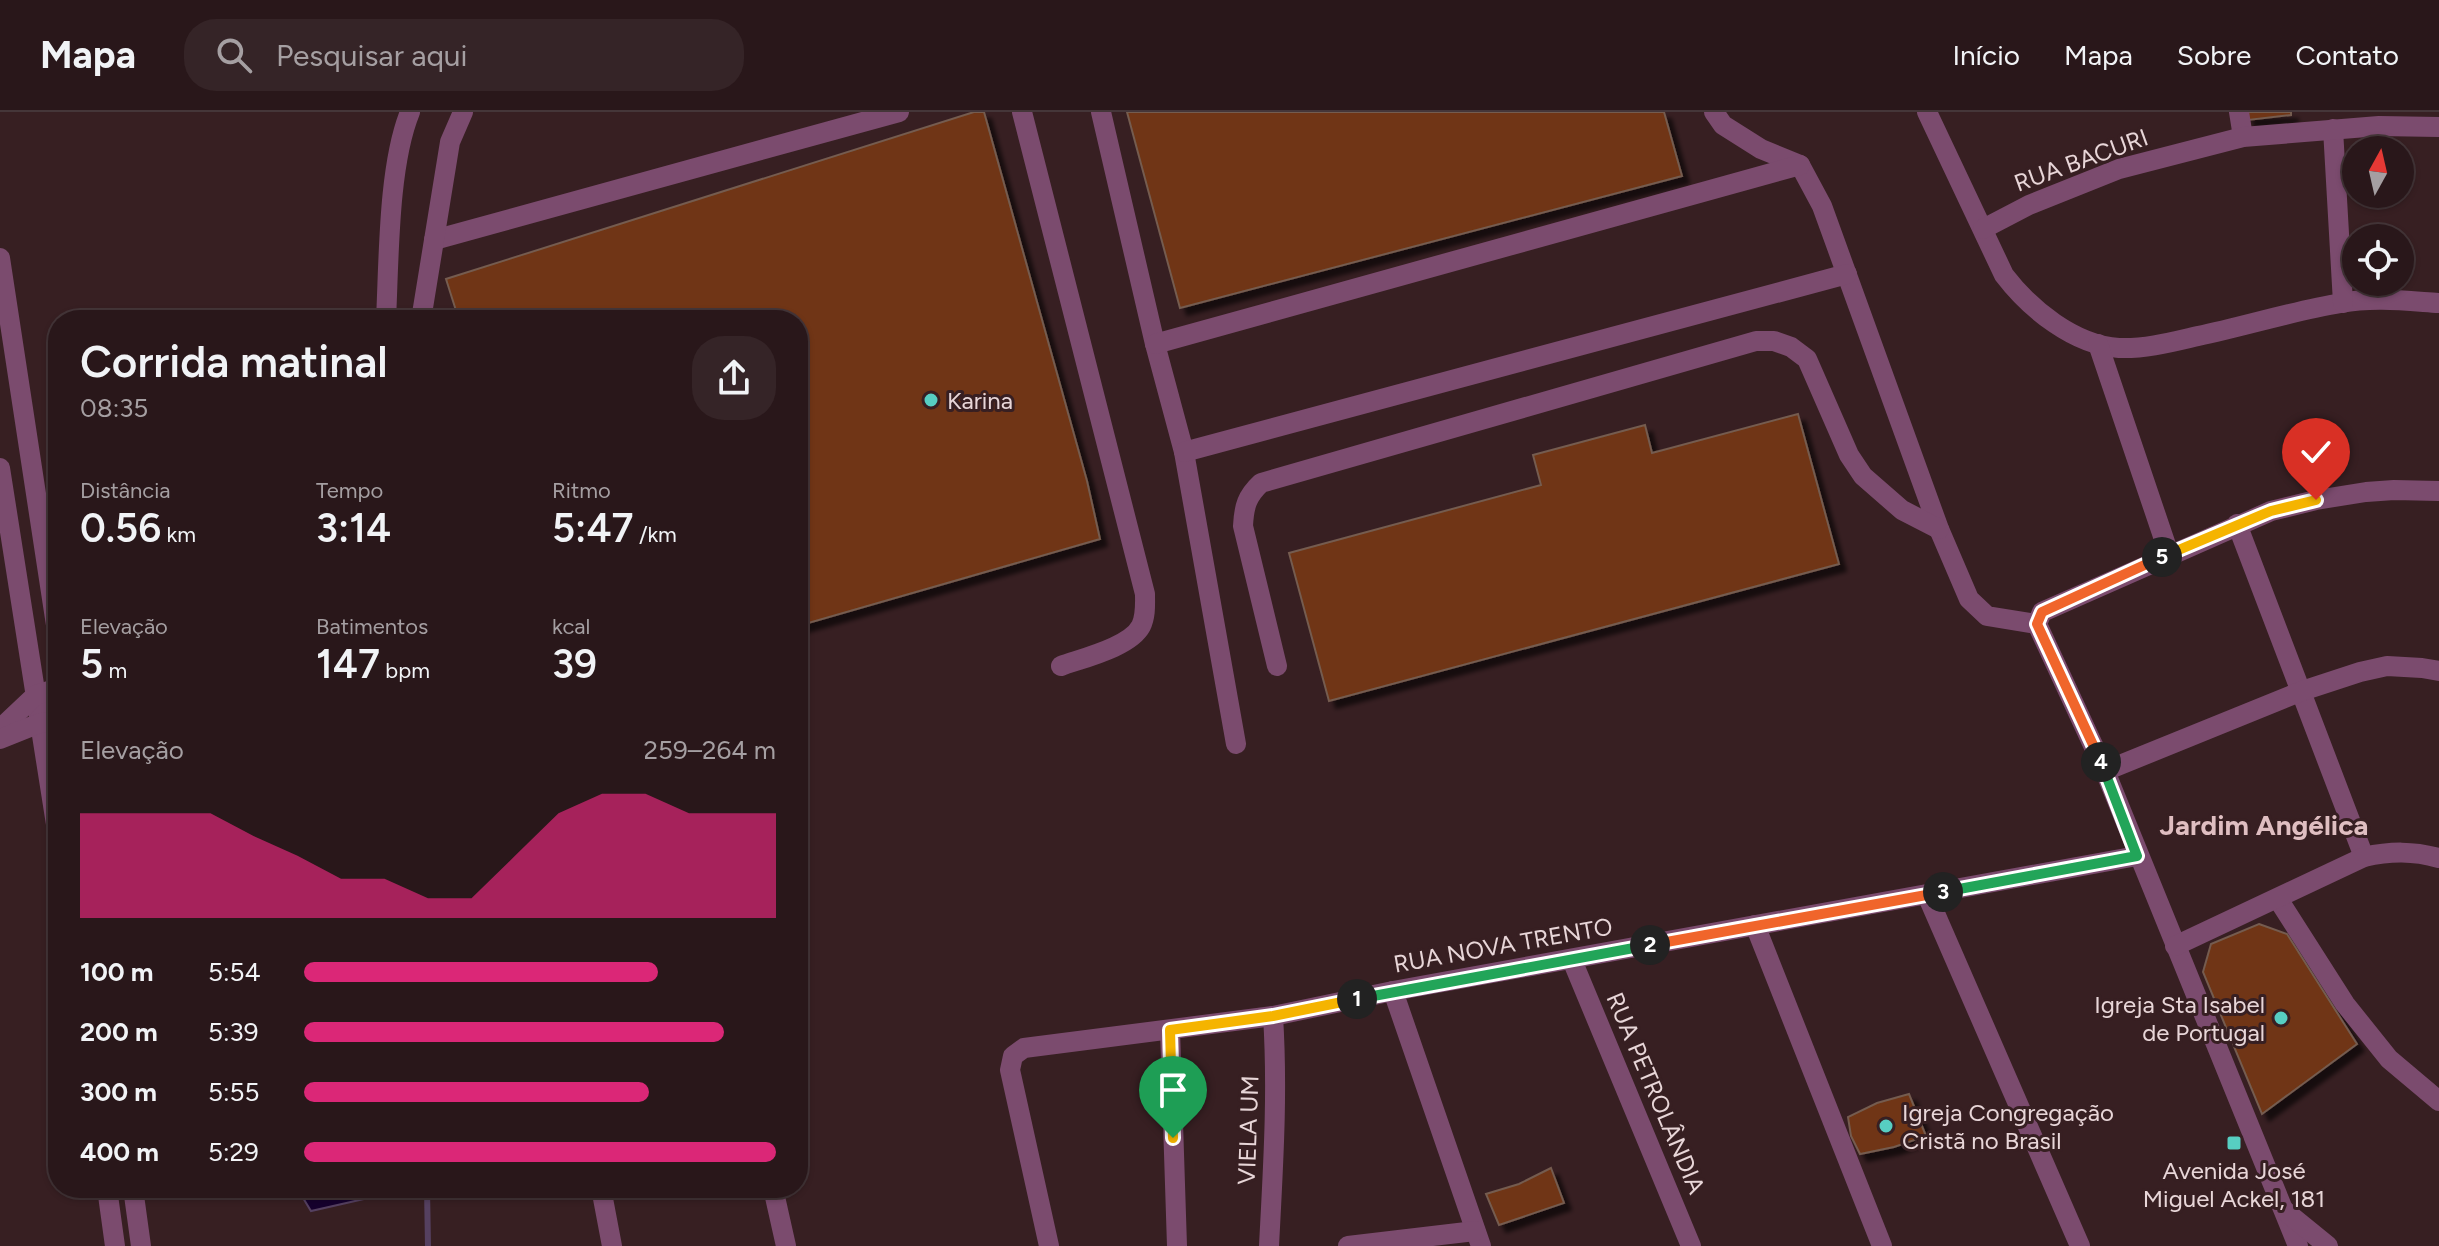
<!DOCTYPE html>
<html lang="pt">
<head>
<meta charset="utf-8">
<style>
	:root { --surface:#29171a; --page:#352427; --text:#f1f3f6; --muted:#a59fa2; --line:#453639; --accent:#db2777 }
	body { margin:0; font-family:Figtree,sans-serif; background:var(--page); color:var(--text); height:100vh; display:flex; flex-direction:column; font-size:30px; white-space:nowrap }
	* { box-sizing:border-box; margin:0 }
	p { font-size:26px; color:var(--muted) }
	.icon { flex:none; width:44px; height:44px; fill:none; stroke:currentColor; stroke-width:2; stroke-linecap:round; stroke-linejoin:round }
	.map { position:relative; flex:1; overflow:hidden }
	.panel { position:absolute; left:48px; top:198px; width:760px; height:888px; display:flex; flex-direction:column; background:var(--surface); border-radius:32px; box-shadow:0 2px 6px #0004,0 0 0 2px var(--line) }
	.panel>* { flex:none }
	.needle { width:52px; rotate:8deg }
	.tools { position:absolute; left:2342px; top:24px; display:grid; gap:16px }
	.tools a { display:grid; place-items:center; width:72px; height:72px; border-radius:50%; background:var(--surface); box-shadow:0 2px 6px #0004,0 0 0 2px var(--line); font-size:40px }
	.pin { position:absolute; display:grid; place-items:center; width:68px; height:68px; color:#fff; margin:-82px -34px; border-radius:50% 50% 50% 0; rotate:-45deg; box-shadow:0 0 8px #0007 }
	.pin .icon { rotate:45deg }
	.km { position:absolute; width:40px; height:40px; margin:-20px; border-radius:50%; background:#222; color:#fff; font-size:22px; line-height:40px; text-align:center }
	.round { display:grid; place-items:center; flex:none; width:84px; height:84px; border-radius:32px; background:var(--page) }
	.overview { display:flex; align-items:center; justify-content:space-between; height:136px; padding:0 32px }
	h1 { font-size:44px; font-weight:600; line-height:60px }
	.figures { display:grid; grid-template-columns:repeat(3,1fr); gap:12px; height:136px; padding:8px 32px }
	.figures div { display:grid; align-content:center }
	.figures b { font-size:40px; font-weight:600 }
	.figures small { font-size:22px; font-weight:400 }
	.figures p { font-size:22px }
	.chart { height:224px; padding:16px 32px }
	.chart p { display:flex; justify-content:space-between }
	.chart svg { width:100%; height:144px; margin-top:8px; fill:var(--accent); opacity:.7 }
	ul { padding:0 32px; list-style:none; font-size:26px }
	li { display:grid; grid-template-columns:128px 96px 1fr; align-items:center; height:60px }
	li i { height:20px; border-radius:10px; background:var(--accent) }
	header { display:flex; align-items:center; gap:48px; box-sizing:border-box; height:112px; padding:0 40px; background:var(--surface); border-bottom:2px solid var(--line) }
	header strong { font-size:38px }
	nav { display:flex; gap:44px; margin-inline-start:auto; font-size:28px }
	.search { width:560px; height:72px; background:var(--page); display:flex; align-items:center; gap:20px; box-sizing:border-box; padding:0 28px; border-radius:32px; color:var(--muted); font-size:30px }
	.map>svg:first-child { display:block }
	.water { fill:#16002d; stroke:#554060; stroke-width:2 }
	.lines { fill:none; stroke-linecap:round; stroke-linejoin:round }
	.stream { stroke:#554060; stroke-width:6 }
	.building { fill:#703512; stroke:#745b4f; stroke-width:2; filter:url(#shadow) }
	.minor { stroke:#7b4b6e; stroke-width:20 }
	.split-1-casing { stroke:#fff; stroke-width:16 }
	.split-2-casing { stroke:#fff; stroke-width:16 }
	.split-3-casing { stroke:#fff; stroke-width:16 }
	.split-4-casing { stroke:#fff; stroke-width:16 }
	.split-5-casing { stroke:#fff; stroke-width:16 }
	.split-6-casing { stroke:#fff; stroke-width:16 }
	.split-1 { stroke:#f5b400; stroke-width:10 }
	.split-2 { stroke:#22a559; stroke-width:10 }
	.split-3 { stroke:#f0652b; stroke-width:10 }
	.split-4 { stroke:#22a559; stroke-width:10 }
	.split-5 { stroke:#f0652b; stroke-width:10 }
	.split-6 { stroke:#f5b400; stroke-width:10 }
	.poi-dot { fill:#57cec2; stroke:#371f22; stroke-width:3 }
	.labels { text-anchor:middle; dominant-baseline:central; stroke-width:6; stroke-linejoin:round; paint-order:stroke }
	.street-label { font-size:24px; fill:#e8d6d8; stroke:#371f22 }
	.poi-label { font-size:24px; fill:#e8d6d8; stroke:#371f22; text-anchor:start }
	.quarter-label { font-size:28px; font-weight:bold; fill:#dfbec1; stroke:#371f22 }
</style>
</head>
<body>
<header>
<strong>Mapa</strong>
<div class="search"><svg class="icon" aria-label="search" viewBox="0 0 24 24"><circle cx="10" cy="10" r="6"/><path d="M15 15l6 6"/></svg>Pesquisar aqui</div>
<nav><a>Início</a><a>Mapa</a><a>Sobre</a><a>Contato</a></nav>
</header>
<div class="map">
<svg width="2439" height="1134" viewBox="0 0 2439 1134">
	<defs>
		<filter id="shadow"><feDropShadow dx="7" dy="7" stdDeviation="2" flood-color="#0009"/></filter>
	</defs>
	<rect width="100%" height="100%" fill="#371f22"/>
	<path class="water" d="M297 1076H408V1077L311 1099Z"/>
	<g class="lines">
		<path class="stream" d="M427 1076 428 1134"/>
	</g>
	<g class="building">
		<path d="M974 0H984L1087 369 1100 427 798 514V208H459L446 167Z"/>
		<path d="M1127 0H1664L1682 64 1180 196Z"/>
		<path d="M2246 0H2291V3L2248 8Z"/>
		<path d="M1798 302 1839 452 1329 589 1289 441 1541 373 1533 343 1645 313 1652 341Z"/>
		<path d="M2259 812 2287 822 2357 932 2262 1002 2203 860 2211 832Z"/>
		<path d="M1909 982 1926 1024 1894 1035 1860 1042 1851 1024 1848 1005 1877 991Z"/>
		<path d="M1551 1056 1564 1091 1499 1113 1486 1082 1519 1072Z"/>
	</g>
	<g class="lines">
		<g class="minor">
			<path d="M1022 0 1145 482C1145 492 1146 504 1141 514 1130 535 1083 546 1061 554"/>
			<path d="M1101 0 1155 232 1184 340 1236 632"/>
			<path d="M1714 0 1723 13 1761 37 1800 53 1822 94 1939 417 1969 487 1987 504 2037 512"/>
			<path d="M1927 0 2004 163C2030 197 2074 233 2119 236 2146 237 2172 230 2198 224 2246 214 2293 199 2341 191 2373 185 2407 189 2439 191"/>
			<path d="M2239 0 2243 25"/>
			<path d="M2333 17 2343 191"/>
			<path d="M1983 117 2029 93 2119 57 2243 25 2379 14 2439 15"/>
			<path d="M434 128 899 0"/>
			<path d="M0 146 58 526"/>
			<path d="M386 208C389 148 388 54 410 0"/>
			<path d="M421 208 450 30 463 0"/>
			<path d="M1155 232 1800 53"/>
			<path d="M2098 232 2169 442"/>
			<path d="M1184 340 1847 162"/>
			<path d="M0 356 58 725"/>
			<path d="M2237 412 2364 745"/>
			<path d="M2037 512 2105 659 2298 1134"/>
			<path d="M2037 512 2042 500 2271 399 2316 388 2366 380 2394 378 2439 379"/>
			<path d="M1277 554 1243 414C1244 394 1247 384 1261 371L1756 229H1774L1791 235 1807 247 1849 343 1863 364 1902 398 1939 417"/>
			<path d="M0 617 36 583 58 576"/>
			<path d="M0 627 40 611 58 608"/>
			<path d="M2105 659 2302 579 2360 560 2387 554 2422 556 2439 559"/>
			<path d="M1927 783 2080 1134"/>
			<path d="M2278 787 2345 892 2389 947 2439 989"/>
			<path d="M1755 813 1882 1134"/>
			<path d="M2175 834 2364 745C2391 739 2413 739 2439 746"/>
			<path d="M1572 848 1691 1134"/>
			<path d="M1393 879 1481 1134"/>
			<path d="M1170 918 1177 1134"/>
			<path d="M107 1076 115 1134"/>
			<path d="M133 1076 141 1134"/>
			<path d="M601 1076 612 1134"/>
			<path d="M773 1076 786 1134"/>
			<path d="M2285 1099 2328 1134"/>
			<path d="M1049 1134 1010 958 1013 944 1024 936 1273 904 1393 879 2137 744"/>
			<path d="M1269 1134C1273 1057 1278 981 1273 904"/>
			<path d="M1348 1134 1475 1119"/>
		</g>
	</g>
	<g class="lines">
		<defs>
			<path id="split-1" d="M1173 1026 1170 918 1273 904 1357 887"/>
			<path id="split-2" d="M1357 887 1650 833"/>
			<path id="split-3" d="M1650 833 1943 780"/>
			<path id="split-4" d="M1943 780 2137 744 2101 650"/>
			<path id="split-5" d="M2101 650 2037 512 2042 500 2162 445"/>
			<path id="split-6" d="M2162 445 2271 399 2316 388"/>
		</defs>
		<use href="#split-1" class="split-1-casing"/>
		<use href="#split-2" class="split-2-casing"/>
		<use href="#split-3" class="split-3-casing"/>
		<use href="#split-4" class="split-4-casing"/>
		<use href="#split-5" class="split-5-casing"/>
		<use href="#split-6" class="split-6-casing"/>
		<use href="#split-1" class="split-1"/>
		<use href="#split-2" class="split-2"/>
		<use href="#split-3" class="split-3"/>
		<use href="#split-4" class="split-4"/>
		<use href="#split-5" class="split-5"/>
		<use href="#split-6" class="split-6"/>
	</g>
	<g class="poi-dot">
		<circle cx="931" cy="288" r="8"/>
		<circle cx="2281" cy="906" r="8"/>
		<circle cx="1886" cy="1014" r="8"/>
		<rect x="2226" y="1023" width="16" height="16" rx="4"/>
	</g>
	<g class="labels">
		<g class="street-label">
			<text transform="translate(2081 48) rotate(-20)">RUA BACURI</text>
			<text transform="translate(1503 833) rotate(-10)">RUA NOVA TRENTO</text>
			<text transform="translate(1656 981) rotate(67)">RUA PETROLÂNDIA</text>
			<text transform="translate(1248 1018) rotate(-88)">VIELA UM</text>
		</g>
		<g class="poi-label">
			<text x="947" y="288">Karina</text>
			<text x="2265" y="892" text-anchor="end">Igreja Sta Isabel<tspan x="2265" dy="28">de Portugal</tspan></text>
			<text x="1902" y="1000">Igreja Congregação<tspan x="1902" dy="28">Cristã no Brasil</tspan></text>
			<text x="2234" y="1058" text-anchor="middle">Avenida José<tspan x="2234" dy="28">Miguel Ackel, 181</tspan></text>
		</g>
		<g class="quarter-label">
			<text x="2264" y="713">Jardim Angélica</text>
		</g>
	</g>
</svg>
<div class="tools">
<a><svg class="needle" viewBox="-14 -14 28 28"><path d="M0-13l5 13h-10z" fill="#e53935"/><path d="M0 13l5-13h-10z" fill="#a59fa2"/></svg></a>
<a><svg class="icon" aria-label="locate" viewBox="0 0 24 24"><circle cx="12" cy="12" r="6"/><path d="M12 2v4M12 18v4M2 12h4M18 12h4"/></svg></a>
</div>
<div class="pin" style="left:1173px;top:1026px;background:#1e9e55"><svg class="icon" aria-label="arrive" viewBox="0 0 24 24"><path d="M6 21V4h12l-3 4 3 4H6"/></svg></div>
<div class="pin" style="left:2316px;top:388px;background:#d93025"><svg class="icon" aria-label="check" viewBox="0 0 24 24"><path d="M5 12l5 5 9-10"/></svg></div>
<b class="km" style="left:1357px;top:887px">1</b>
<b class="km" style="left:1650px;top:833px">2</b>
<b class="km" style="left:1943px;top:780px">3</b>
<b class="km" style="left:2101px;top:650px">4</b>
<b class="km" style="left:2162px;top:445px">5</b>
<section class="panel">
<div class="overview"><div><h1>Corrida matinal</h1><p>08:35</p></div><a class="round"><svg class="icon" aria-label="share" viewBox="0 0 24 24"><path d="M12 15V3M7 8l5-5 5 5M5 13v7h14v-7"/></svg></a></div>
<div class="figures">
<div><p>Distância</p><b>0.56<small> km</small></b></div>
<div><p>Tempo</p><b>3:14</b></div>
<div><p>Ritmo</p><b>5:47<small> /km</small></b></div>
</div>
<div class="figures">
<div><p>Elevação</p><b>5<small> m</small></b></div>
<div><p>Batimentos</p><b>147<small> bpm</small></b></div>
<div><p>kcal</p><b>39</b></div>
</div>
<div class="chart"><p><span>Elevação</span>259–264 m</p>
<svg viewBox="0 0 160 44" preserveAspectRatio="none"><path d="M0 44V12L10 12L20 12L30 12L40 19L50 25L60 32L70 32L80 38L90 38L100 25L110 12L120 6L130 6L140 12L150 12L160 12V44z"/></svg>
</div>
<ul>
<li><b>100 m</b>5:54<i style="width:75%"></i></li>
<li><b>200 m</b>5:39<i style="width:89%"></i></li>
<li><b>300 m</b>5:55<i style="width:73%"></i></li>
<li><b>400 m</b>5:29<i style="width:100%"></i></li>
</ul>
</section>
</div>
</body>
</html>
